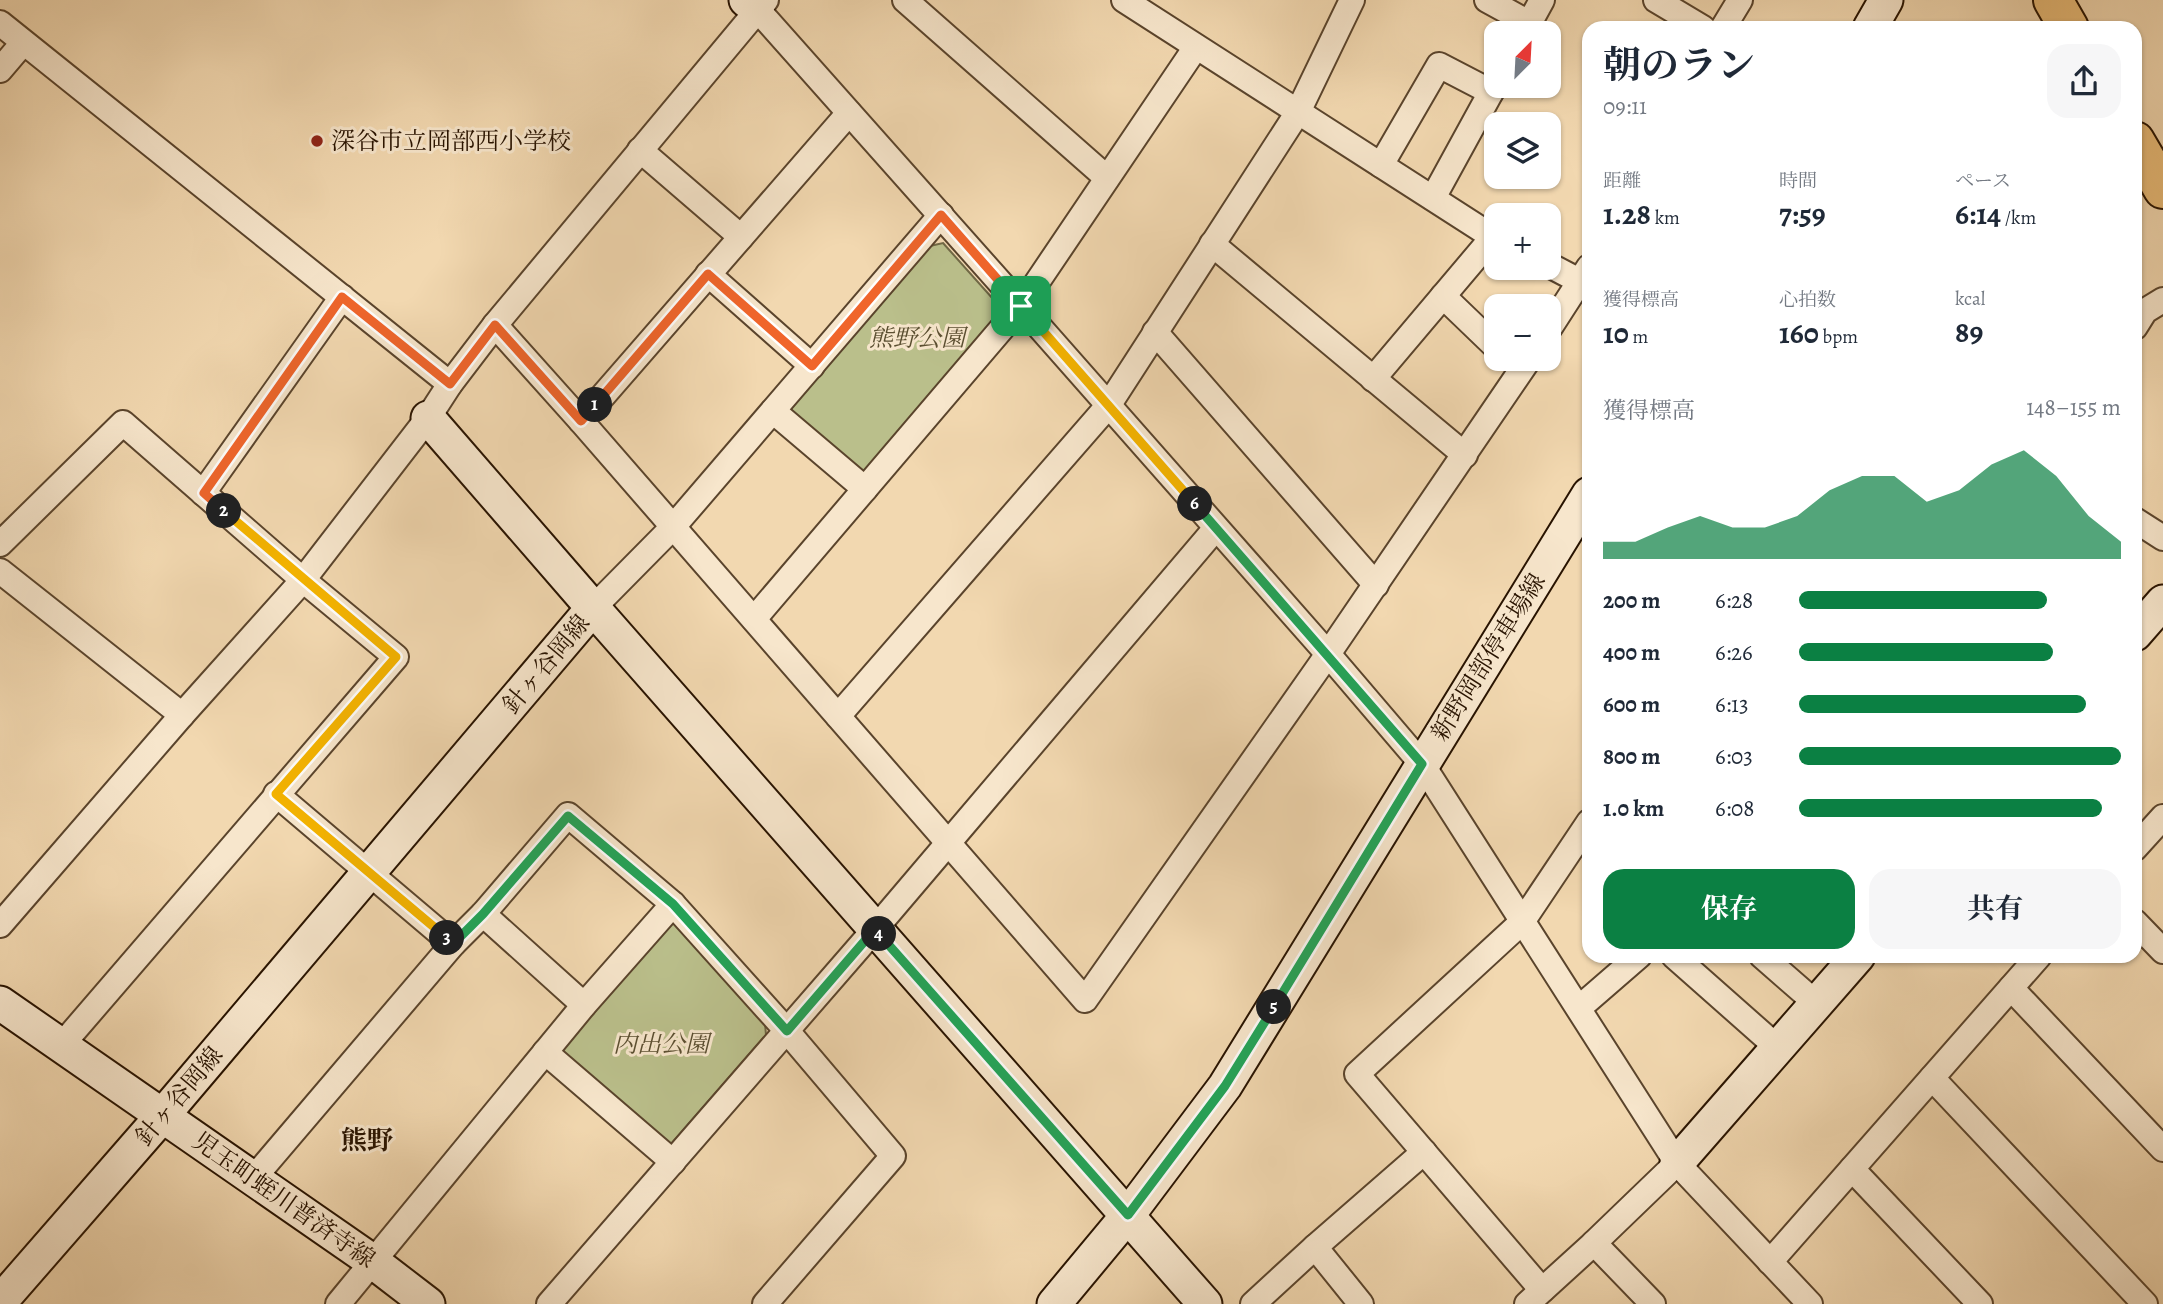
<!DOCTYPE html>
<html lang="ja">
<head>
<meta charset="utf-8">
<style>
	:root { --surface:#fff; --page:#f6f6f7; --text:#1f2937; --muted:#747a83; --accent:#0b8043 }
	body { margin:0; font-family:Alegreya,"Noto Serif JP",serif; background:var(--page); color:var(--text); height:100vh; display:flex; flex-direction:column; font-size:26px; white-space:nowrap }
	* { box-sizing:border-box; margin:0 }
	p { font-size:23px; color:var(--muted) }
	.icon { flex:none; width:38px; height:38px; fill:none; stroke:currentColor; stroke-width:2; stroke-linecap:round; stroke-linejoin:round }
	.map { position:relative; flex:1; overflow:hidden }
	.drawer { position:absolute; left:1582px; top:21px; width:560px; height:942px; display:flex; flex-direction:column; background:var(--surface); border-radius:21px; box-shadow:0 2px 5px #0004 }
	.drawer>* { flex:none }
	.needle { width:46px; rotate:24deg }
	.fabs { position:absolute; left:1484px; top:21px; display:grid; gap:14px }
	.fabs a { display:grid; place-items:center; width:77px; height:77px; border-radius:14px; background:var(--surface); box-shadow:0 2px 5px #0004; font-size:35px }
	.pin { position:absolute; display:grid; place-items:center; width:60px; height:60px; color:#fff; margin:-30px; border-radius:14px; box-shadow:0 4px 10px #0006 }
	.km { position:absolute; width:35px; height:35px; margin:-18px; border-radius:50%; background:#222; color:#fff; font-size:19px; line-height:35px; text-align:center }
	.round { display:grid; place-items:center; flex:none; width:74px; height:74px; border-radius:21px; background:var(--page) }
	.head { display:flex; align-items:center; justify-content:space-between; height:119px; padding:0 21px }
	h1 { font-size:38px; font-weight:700; line-height:52px }
	.metrics { display:grid; grid-template-columns:repeat(3,1fr); gap:10px; height:119px; padding:7px 21px }
	.metrics div { display:grid; align-content:center }
	.metrics b { font-size:30px; font-weight:700 }
	.metrics small { font-size:19px; font-weight:400 }
	.metrics p { font-size:19px }
	.chart { height:196px; padding:14px 21px }
	.chart p { display:flex; justify-content:space-between }
	.chart svg { width:100%; height:126px; margin-top:7px; fill:var(--accent); opacity:.7 }
	.button { display:flex; gap:14px; margin-top:auto; padding:14px 21px }
	.button a { flex:1; height:80px; border-radius:21px; background:var(--accent); color:#fff; font-size:28px; font-weight:700; line-height:80px; text-align:center }
	.button a+a { background:var(--page); color:var(--text) }
	ul { padding:0 21px; list-style:none; font-size:23px }
	li { display:grid; grid-template-columns:112px 84px 1fr; align-items:center; height:52px }
	li i { height:18px; border-radius:9px; background:var(--accent) }
	.map>svg:first-child { display:block }
	.green { fill:#babf8b; stroke:#716946; stroke-width:2 }
	.lines { fill:none; stroke-linecap:round; stroke-linejoin:round }
	.street-casing { stroke:#5a442c; stroke-width:28 }
	.secondary-casing { stroke:#281300; stroke-width:37 }
	.highway-casing { stroke:#281300; stroke-width:42 }
	.street { stroke:#f7e6cc; stroke-width:24 }
	.secondary { stroke:#f7e6cc; stroke-width:33 }
	.highway { stroke:#e9bc78; stroke-width:38 }
	.split-1-casing { stroke:#fff; stroke-width:14 }
	.split-2-casing { stroke:#fff; stroke-width:14 }
	.split-3-casing { stroke:#fff; stroke-width:14 }
	.split-4-casing { stroke:#fff; stroke-width:14 }
	.split-5-casing { stroke:#fff; stroke-width:14 }
	.split-6-casing { stroke:#fff; stroke-width:14 }
	.split-7-casing { stroke:#fff; stroke-width:14 }
	.split-1 { stroke:#f0652b; stroke-width:9 }
	.split-2 { stroke:#f0652b; stroke-width:9 }
	.split-3 { stroke:#f5b400; stroke-width:9 }
	.split-4 { stroke:#22a559; stroke-width:9 }
	.split-5 { stroke:#22a559; stroke-width:9 }
	.split-6 { stroke:#22a559; stroke-width:9 }
	.split-7 { stroke:#f5b400; stroke-width:9 }
	.poi-dot { fill:#8f2418; stroke:#f7e6cc; stroke-width:2.5 }
	.labels { text-anchor:middle; dominant-baseline:central; stroke-width:6; stroke-linejoin:round; paint-order:stroke }
	.poi-label { font-size:24px; fill:#281300; stroke:#f7e6cc; text-anchor:start }
	.park-label { font-size:24px; font-style:italic; fill:#5b4f31; stroke:#f7e6cc }
	.street-label { font-size:24px; fill:#281300; stroke:#f7e6cc }
	.neighbourhood-label { font-size:26px; font-weight:bold; fill:#281300; stroke:#f7e6cc }
</style>
</head>
<body>
<div class="map">
<svg width="2163" height="1304" viewBox="0 0 2163 1304">
	<rect width="100%" height="100%" fill="#f2d8b0"/>
	<filter id="stains"><feTurbulence type="fractalNoise" baseFrequency=".00286" numOctaves="4"/><feColorMatrix values="0 0 0 0 .2 0 0 0 0 .09 0 0 0 0 .02 0 0 0 .5 -.17"/></filter>
	<radialGradient id="worn" r=".72"><stop offset=".6" stop-color="#630" stop-opacity="0"/><stop offset="1" stop-color="#630" stop-opacity=".3"/></radialGradient>
	<g class="green">
		<path d="M943 243 1002 309V316L864 477 788 412 930 246Z"/>
		<path d="M678 923 765 1024 766 1035 666 1150 557 1052 667 925Z"/>
	</g>
	<g class="lines">
		<defs>
			<g id="street">
				<path d="M905 0 1107 178"/>
				<path d="M1124 0 1496 239"/>
				<path d="M1487 0 1529 23"/>
				<path d="M1656 0 1703 28"/>
				<path d="M757 9 1021 306 1328 654 1422 764 1677 1163 1810 1304"/>
				<path d="M0 23 450 384"/>
				<path d="M1723 28 1740 0"/>
				<path d="M1524 33 1542 0"/>
				<path d="M0 70 23 43"/>
				<path d="M640 150 741 237"/>
				<path d="M1381 165 1439 65 1491 92"/>
				<path d="M1433 198 1496 83"/>
				<path d="M1212 244 1465 455"/>
				<path d="M1549 265 1589 286"/>
				<path d="M708 274 812 366"/>
				<path d="M1443 296 1496 347"/>
				<path d="M495 325 581 421 1085 1000 1328 654 1529 359"/>
				<path d="M2135 327 2145 311 2163 300"/>
				<path d="M1549 329 1589 267"/>
				<path d="M1155 332 1376 585"/>
				<path d="M1373 379 1493 237"/>
				<path d="M773 411 865 489"/>
				<path d="M581 421 849 113"/>
				<path d="M203 493 342 297"/>
				<path d="M2135 520 2163 538"/>
				<path d="M0 544 123 423 303 580 396 657 60 1047"/>
				<path d="M0 571 182 715"/>
				<path d="M593 608 673 527 941 215"/>
				<path d="M754 619 1021 306 1196 47"/>
				<path d="M838 716 1108 406 1298 112 1352 0"/>
				<path d="M276 794 453 944"/>
				<path d="M2135 848 2163 817"/>
				<path d="M483 914 584 1005"/>
				<path d="M2135 922 2163 951"/>
				<path d="M0 925 182 715 303 580 428 418 450 384 495 325 766 0"/>
				<path d="M1674 956 1778 1048"/>
				<path d="M1762 956 1817 1004"/>
				<path d="M2011 988 2163 1149"/>
				<path d="M1579 1008 1639 956"/>
				<path d="M545 1052 673 1162"/>
				<path d="M1932 1078 2145 1304"/>
				<path d="M1852 1169 1980 1304"/>
				<path d="M252 1180 453 944 483 914 568 815 673 904 787 1031 893 1156 765 1304"/>
				<path d="M1594 1243 1653 1304"/>
				<path d="M1770 1262 2039 956"/>
				<path d="M1542 1290 1357 1074 1522 922 1589 822"/>
				<path d="M338 1304 584 1005 673 904"/>
				<path d="M549 1304 875 929 1216 528"/>
				<path d="M1253 1304 1315 1247"/>
				<path d="M1361 1304 1315 1247 1424 1152"/>
				<path d="M1527 1304 1594 1243 1677 1163"/>
			</g>
			<g id="secondary">
				<path d="M746 0 757 9"/>
				<path d="M1870 28 1886 0"/>
				<path d="M428 418 593 608"/>
				<path d="M2135 634 2163 602"/>
				<path d="M0 1003 372 1261 428 1304"/>
				<path d="M1677 1163 1858 956"/>
				<path d="M0 1302 163 1115 593 608 1205 1304"/>
				<path d="M1054 1304 1128 1215 1225 1086 1589 494"/>
			</g>
			<g id="highway">
				<path d="M2053 0 2069 28"/>
				<path d="M2135 141 2163 189"/>
			</g>
		</defs>
		<use href="#street" class="street-casing"/>
		<use href="#secondary" class="secondary-casing"/>
		<use href="#highway" class="highway-casing"/>
		<use href="#street" class="street"/>
		<use href="#secondary" class="secondary"/>
		<use href="#highway" class="highway"/>
	</g>
	<g class="lines">
		<defs>
			<path id="split-1" d="M595 405 708 274 812 366 941 215 1021 306"/>
			<path id="split-2" d="M224 511 204 493 342 297 450 384 495 325 581 421 595 405"/>
			<path id="split-3" d="M224 511 396 657 276 794 447 938"/>
			<path id="split-4" d="M447 938 453 944 483 914 568 816 673 904 787 1031 875 929 879 934"/>
			<path id="split-5" d="M879 934 1128 1215 1225 1086 1274 1007"/>
			<path id="split-6" d="M1195 504 1422 764 1274 1007"/>
			<path id="split-7" d="M1021 306 1195 504"/>
		</defs>
		<use href="#split-1" class="split-1-casing"/>
		<use href="#split-2" class="split-2-casing"/>
		<use href="#split-3" class="split-3-casing"/>
		<use href="#split-4" class="split-4-casing"/>
		<use href="#split-5" class="split-5-casing"/>
		<use href="#split-6" class="split-6-casing"/>
		<use href="#split-7" class="split-7-casing"/>
		<use href="#split-1" class="split-1"/>
		<use href="#split-2" class="split-2"/>
		<use href="#split-3" class="split-3"/>
		<use href="#split-4" class="split-4"/>
		<use href="#split-5" class="split-5"/>
		<use href="#split-6" class="split-6"/>
		<use href="#split-7" class="split-7"/>
	</g>
	<circle class="poi-dot" cx="317" cy="141" r="7"/>
	<g class="labels">
		<g class="poi-label">
			<text x="331" y="141">深谷市立岡部西小学校</text>
		</g>
		<g class="park-label">
			<text x="917" y="338">熊野公園</text>
			<text x="661" y="1044">内出公園</text>
		</g>
		<g class="street-label">
			<text transform="translate(1488 657) rotate(-58)">新野岡部停車場線</text>
			<text transform="translate(546 664) rotate(-50)">針ヶ谷岡線</text>
			<text transform="translate(179 1096) rotate(-50)">針ヶ谷岡線</text>
			<text transform="translate(284 1200) rotate(35)">児玉町蛭川普済寺線</text>
		</g>
		<g class="neighbourhood-label">
			<text x="367" y="1140">熊野</text>
		</g>
	</g>
	<rect width="100%" height="100%" filter="url(#stains)"/>
	<rect width="100%" height="100%" fill="url(#worn)"/>
</svg>
<div class="fabs">
<a><svg class="needle" viewBox="-14 -14 28 28"><path d="M0-13l5 13h-10z" fill="#e53935"/><path d="M0 13l5-13h-10z" fill="#747a83"/></svg></a>
<a><svg class="icon" aria-label="layers" viewBox="0 0 24 24"><path d="M12 4l9 5-9 5-9-5zM3 14l9 5 9-5"/></svg></a>
<a>+</a>
<a>−</a>
</div>
<div class="pin" style="left:1021px;top:306px;background:#1e9e55"><svg class="icon" aria-label="arrive" viewBox="0 0 24 24"><path d="M6 21V4h12l-3 4 3 4H6"/></svg></div>
<b class="km" style="left:595px;top:405px">1</b>
<b class="km" style="left:224px;top:511px">2</b>
<b class="km" style="left:447px;top:938px">3</b>
<b class="km" style="left:879px;top:934px">4</b>
<b class="km" style="left:1274px;top:1007px">5</b>
<b class="km" style="left:1195px;top:504px">6</b>
<section class="drawer">
<div class="head"><div><h1>朝のラン</h1><p>09:11</p></div><a class="round"><svg class="icon" aria-label="share" viewBox="0 0 24 24"><path d="M12 15V3M7 8l5-5 5 5M5 13v7h14v-7"/></svg></a></div>
<div class="metrics">
<div><p>距離</p><b>1.28<small> km</small></b></div>
<div><p>時間</p><b>7:59</b></div>
<div><p>ペース</p><b>6:14<small> /km</small></b></div>
</div>
<div class="metrics">
<div><p>獲得標高</p><b>10<small> m</small></b></div>
<div><p>心拍数</p><b>160<small> bpm</small></b></div>
<div><p>kcal</p><b>89</b></div>
</div>
<div class="chart"><p><span>獲得標高</span>148–155 m</p>
<svg viewBox="0 0 160 44" preserveAspectRatio="none"><path d="M0 44V38L10 38L20 33L30 29L40 33L50 33L60 29L70 20L80 15L90 15L100 24L110 20L120 11L130 6L140 15L150 29L160 38V44z"/></svg>
</div>
<ul>
<li><b>200 m</b>6:28<i style="width:77%"></i></li>
<li><b>400 m</b>6:26<i style="width:79%"></i></li>
<li><b>600 m</b>6:13<i style="width:89%"></i></li>
<li><b>800 m</b>6:03<i style="width:100%"></i></li>
<li><b>1.0 km</b>6:08<i style="width:94%"></i></li>
</ul>
<div class="button"><a>保存</a><a>共有</a></div>
</section>
</div>
</body>
</html>
